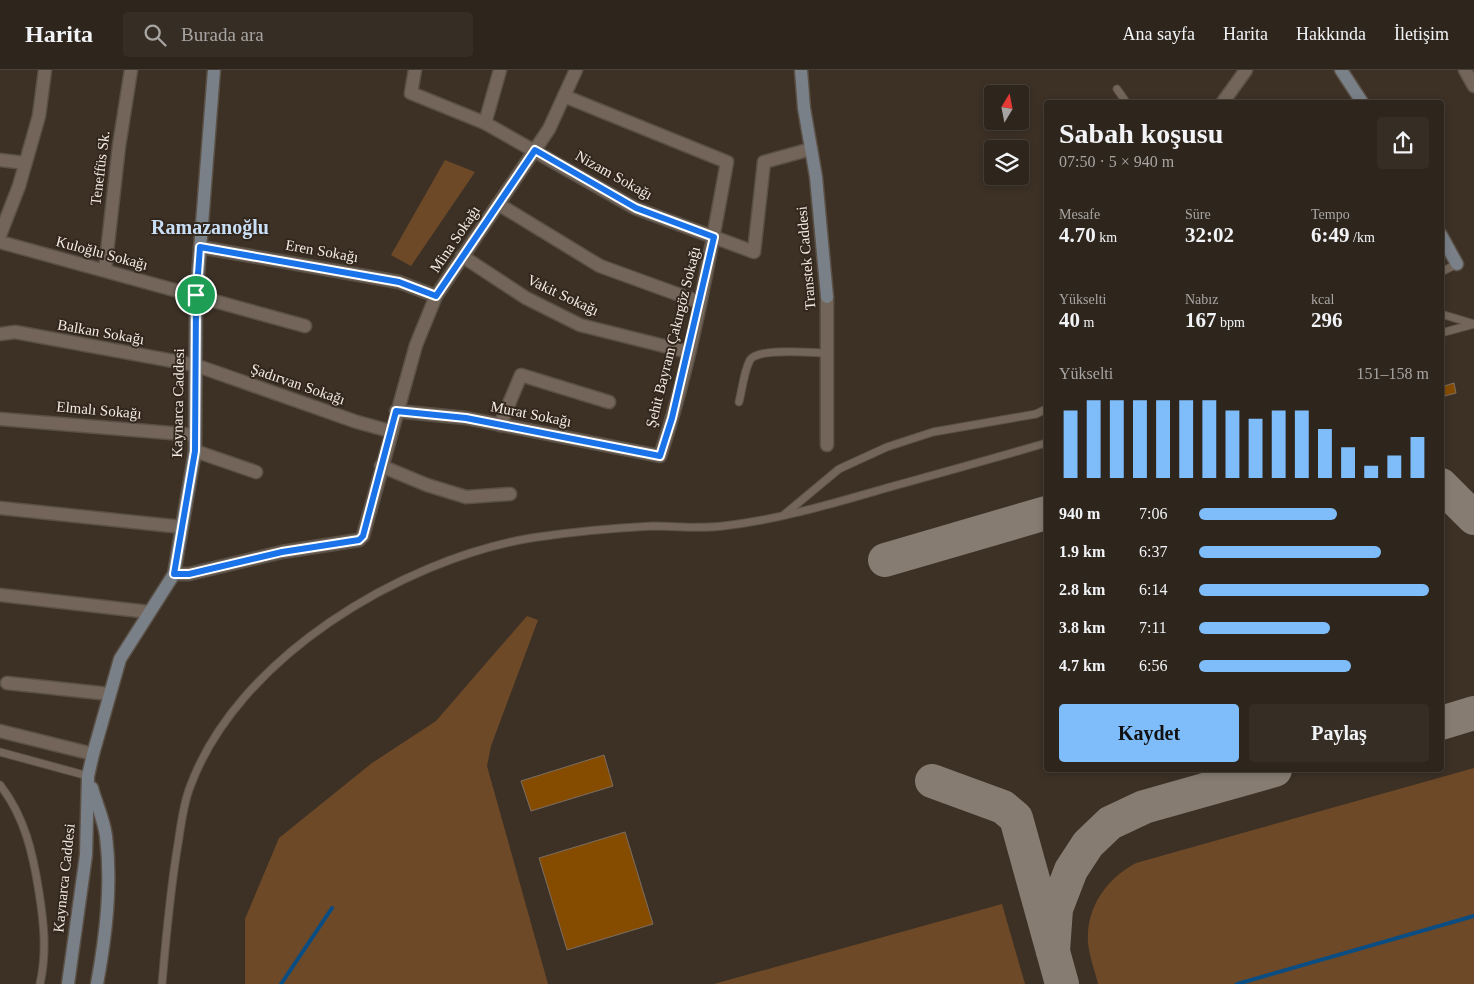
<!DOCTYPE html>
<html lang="tr">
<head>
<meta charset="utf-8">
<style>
	:root { --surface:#2e251c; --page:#362d25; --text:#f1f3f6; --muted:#a7a5a3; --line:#49423b; --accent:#7fbdfa }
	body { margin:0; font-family:"Times New Roman",serif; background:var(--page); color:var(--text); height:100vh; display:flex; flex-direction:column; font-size:19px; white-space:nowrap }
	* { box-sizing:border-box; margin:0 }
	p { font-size:16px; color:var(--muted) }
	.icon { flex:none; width:28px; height:28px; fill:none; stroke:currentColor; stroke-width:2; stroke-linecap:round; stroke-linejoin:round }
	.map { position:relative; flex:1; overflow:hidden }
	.sheet { position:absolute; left:1044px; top:30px; width:400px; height:672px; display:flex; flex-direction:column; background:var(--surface); border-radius:5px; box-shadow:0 2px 8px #0003,0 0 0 1px var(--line) }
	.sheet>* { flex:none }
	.needle { width:32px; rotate:10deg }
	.fabs { position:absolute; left:984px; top:15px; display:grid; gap:10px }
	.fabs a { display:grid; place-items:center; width:45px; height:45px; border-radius:5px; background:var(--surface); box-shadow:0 2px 8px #0003,0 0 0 1px var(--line); font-size:25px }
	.pin { position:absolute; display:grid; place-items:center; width:42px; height:42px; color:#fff; margin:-21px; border:2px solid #fff; border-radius:50%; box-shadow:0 1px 5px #0007 }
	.round { display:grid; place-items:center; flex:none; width:52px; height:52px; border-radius:5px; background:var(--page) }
	.head { display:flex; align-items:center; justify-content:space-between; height:85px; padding:0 15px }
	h1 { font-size:28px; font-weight:800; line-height:38px }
	.metrics { display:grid; grid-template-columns:repeat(3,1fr); gap:8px; height:85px; padding:5px 15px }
	.metrics div { display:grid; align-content:center }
	.metrics b { font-size:21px; font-weight:800 }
	.metrics small { font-size:14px; font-weight:400 }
	.metrics p { font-size:14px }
	.chart { height:140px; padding:10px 15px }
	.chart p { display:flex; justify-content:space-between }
	.chart svg { width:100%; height:90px; margin-top:5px; stroke:var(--accent); stroke-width:6 }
	.button { display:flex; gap:10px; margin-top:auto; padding:10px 15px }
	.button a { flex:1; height:58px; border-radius:5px; background:var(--accent); color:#111; font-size:20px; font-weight:800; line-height:58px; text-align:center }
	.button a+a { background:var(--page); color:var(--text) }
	ul { padding:0 15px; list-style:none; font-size:16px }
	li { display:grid; grid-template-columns:80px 60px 1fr; align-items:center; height:38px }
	li i { height:12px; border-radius:6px; background:var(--accent) }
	header { display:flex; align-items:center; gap:30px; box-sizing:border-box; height:70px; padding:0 25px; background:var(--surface); border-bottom:1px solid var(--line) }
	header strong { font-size:24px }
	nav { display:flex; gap:28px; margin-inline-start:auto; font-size:18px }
	.search { width:350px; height:45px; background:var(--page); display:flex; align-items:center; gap:12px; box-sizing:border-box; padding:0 18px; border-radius:5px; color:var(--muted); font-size:19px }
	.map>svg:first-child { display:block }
	.green { fill:#6d4927 }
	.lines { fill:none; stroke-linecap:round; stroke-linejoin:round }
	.stream { stroke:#0a4d82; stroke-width:4 }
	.taxiway { stroke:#867c72; stroke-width:34 }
	.building { fill:#854c00; stroke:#7c6e62 }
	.lane-casing { stroke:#5a5046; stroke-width:9 }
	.street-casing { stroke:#5a5046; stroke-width:15 }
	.secondary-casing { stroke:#5a5046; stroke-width:15 }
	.lane { stroke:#736559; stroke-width:7 }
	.street { stroke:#736559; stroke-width:12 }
	.secondary { stroke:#7a8088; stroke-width:12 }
	.route-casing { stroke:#fff; stroke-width:10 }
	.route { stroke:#1a73e8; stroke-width:6 }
	.labels { text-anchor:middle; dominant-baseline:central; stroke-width:4; stroke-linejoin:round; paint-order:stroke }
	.street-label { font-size:15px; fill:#f3ebe4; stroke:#33271d }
	.district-label { font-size:20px; font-weight:bold; fill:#c8dff6; stroke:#33271d }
</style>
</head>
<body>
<header>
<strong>Harita</strong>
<div class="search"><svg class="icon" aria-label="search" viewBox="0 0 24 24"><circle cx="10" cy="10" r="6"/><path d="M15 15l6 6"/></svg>Burada ara</div>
<nav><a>Ana sayfa</a><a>Harita</a><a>Hakkında</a><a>İletişim</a></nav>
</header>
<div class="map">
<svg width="1474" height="914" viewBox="0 0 1474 914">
	<rect width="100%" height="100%" fill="#3d3126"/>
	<g class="green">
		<path d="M445 90 475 102 411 196 391 185Z"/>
		<path d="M527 546 538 550 491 676 487 696 548 914H245V849L279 768 372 693 436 651Z"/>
		<path d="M1474 698V914H1098C1095 901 1089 886 1088 872 1086 838 1106 809 1136 793Z"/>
		<path d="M1002 834 1025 914H714Z"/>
	</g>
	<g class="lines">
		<g class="stream">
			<path d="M281 914 332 838"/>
			<path d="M1237 914 1474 846"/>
		</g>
		<g class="taxiway">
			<path d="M1441 415 1474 448"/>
			<path d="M885 490 1046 443"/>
			<path d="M1441 653 1474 643"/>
			<path d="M932 711 1003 737 1016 748 1062 914"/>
			<path d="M1053 881 1056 839 1071 800 1088 774 1110 753 1144 737 1275 700"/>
		</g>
	</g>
	<g class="building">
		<path d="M1454 313 1456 323 1441 327V317Z"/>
		<path d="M604 685 613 716 531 741 521 711Z"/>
		<path d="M625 762 653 854 567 880 539 788Z"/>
	</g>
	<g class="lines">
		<defs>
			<g id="lane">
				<path d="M1117 19 1126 32"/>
				<path d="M1441 202 1457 194"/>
				<path d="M1441 244 1474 254"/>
				<path d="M1441 263 1474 254"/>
				<path d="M739 332C742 320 744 301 750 290 758 277 812 283 827 283"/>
				<path d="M785 444 839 399 887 377 933 362 1036 344 1046 339"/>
				<path d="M0 682 88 706"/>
				<path d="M0 715C25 747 33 784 39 822 44 854 47 882 40 914"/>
				<path d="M162 914C166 867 170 821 178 774 181 755 183 735 190 717 237 588 401 490 531 468 570 462 613 458 653 456 676 456 700 459 723 456 777 450 831 434 883 419 937 404 992 389 1046 373"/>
			</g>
			<g id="street">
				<path d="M415 0 411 23 485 53 635 138 754 182 764 92 811 79"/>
				<path d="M1465 0 1474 16"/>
				<path d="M1223 32 1246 0"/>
				<path d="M485 53 500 0"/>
				<path d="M0 90 25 93"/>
				<path d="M498 134 600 196 699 232"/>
				<path d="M0 165 19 116 39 46 45 0"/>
				<path d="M0 172 305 256"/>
				<path d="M200 177 399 212 436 226"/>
				<path d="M462 186 526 228 580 255 688 282"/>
				<path d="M105 200 119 76 131 0"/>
				<path d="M0 264 15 262 195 295 357 352 390 361"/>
				<path d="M396 341 466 348 660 386C692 291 709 190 727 92L564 26"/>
				<path d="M0 349 195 365"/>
				<path d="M500 355 521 305 609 332"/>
				<path d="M827 375V227"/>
				<path d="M195 381 256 402"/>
				<path d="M381 396 427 415 466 427 510 424"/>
				<path d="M0 438 182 457"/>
				<path d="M174 504H189L282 482 359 470 363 466 416 275 436 226 549 59 576 0"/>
				<path d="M0 525 149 542"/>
				<path d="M7 613 109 624"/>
				<path d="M0 661 93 684"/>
			</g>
			<g id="secondary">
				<path d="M801 0 804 38 816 107 827 227"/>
				<path d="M1341 0 1362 32"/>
				<path d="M1441 165 1457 194"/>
				<path d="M92 718C96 733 104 750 106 766 112 815 106 865 97 914"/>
				<path d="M68 914 86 785 88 706 93 684 120 589 174 504 195 381 196 231 214 0"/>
			</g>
		</defs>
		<use href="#lane" class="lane-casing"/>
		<use href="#street" class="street-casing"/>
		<use href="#secondary" class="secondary-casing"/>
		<use href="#lane" class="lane"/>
		<use href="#street" class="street"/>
		<use href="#secondary" class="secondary"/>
	</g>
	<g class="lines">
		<defs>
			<path id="route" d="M535 80 636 138 714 167 672 348 660 386 466 348 396 341 363 466 359 470 282 482 189 504H174L195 381 196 231 200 177 399 212 436 226Z"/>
		</defs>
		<use href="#route" class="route-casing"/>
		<use href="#route" class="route"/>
	</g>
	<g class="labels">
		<g class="street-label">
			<text transform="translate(100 98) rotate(-83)">Teneffüs Sk.</text>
			<text transform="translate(614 105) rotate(29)">Nizam Sokağı</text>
			<text transform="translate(455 169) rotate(-56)">Mina Sokağı</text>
			<text transform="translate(322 181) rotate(10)">Eren Sokağı</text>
			<text transform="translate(102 183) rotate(15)">Kuloğlu Sokağı</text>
			<text transform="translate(806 188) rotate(-95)">Transtek Caddesi</text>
			<text transform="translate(563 225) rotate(25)">Vakit Sokağı</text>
			<text transform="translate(101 262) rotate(10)">Balkan Sokağı</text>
			<text transform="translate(673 267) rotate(-76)">Şehit Bayram Çakırgöz Sokağı</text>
			<text transform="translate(298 314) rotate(19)">Şadırvan Sokağı</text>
			<text transform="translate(178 333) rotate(-89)">Kaynarca Caddesi</text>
			<text transform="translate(99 340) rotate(5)">Elmalı Sokağı</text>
			<text transform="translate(531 344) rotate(11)">Murat Sokağı</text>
			<text transform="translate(64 808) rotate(-84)">Kaynarca Caddesi</text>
		</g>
		<g class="district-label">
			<text x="210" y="157">Ramazanoğlu</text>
		</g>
	</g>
</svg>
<div class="fabs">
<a><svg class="needle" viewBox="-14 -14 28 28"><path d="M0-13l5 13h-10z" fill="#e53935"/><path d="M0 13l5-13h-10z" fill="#a7a5a3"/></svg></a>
<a><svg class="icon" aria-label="layers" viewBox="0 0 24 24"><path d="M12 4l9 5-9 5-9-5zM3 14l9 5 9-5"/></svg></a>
</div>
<div class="pin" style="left:196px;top:225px;background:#1e9e55"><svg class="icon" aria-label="arrive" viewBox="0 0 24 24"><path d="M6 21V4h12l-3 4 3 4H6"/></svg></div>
<section class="sheet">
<div class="head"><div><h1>Sabah koşusu</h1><p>07:50 · 5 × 940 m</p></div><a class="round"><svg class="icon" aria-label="share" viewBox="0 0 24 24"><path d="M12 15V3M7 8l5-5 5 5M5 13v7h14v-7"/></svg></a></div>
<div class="metrics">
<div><p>Mesafe</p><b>4.70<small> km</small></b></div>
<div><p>Süre</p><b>32:02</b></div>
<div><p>Tempo</p><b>6:49<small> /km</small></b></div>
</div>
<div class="metrics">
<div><p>Yükselti</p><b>40<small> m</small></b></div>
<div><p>Nabız</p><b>167<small> bpm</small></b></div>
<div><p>kcal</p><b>296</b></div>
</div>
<div class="chart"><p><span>Yükselti</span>151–158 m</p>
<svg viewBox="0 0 160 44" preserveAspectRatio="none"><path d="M5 44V11M15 44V6M25 44V6M35 44V6M45 44V6M55 44V6M65 44V6M75 44V11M85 44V15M95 44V11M105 44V11M115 44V20M125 44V29M135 44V38M145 44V33M155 44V24"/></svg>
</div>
<ul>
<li><b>940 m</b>7:06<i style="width:60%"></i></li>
<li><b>1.9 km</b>6:37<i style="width:79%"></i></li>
<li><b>2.8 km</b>6:14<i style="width:100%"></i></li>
<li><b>3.8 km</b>7:11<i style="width:57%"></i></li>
<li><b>4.7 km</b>6:56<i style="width:66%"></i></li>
</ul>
<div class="button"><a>Kaydet</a><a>Paylaş</a></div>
</section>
</div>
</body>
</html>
